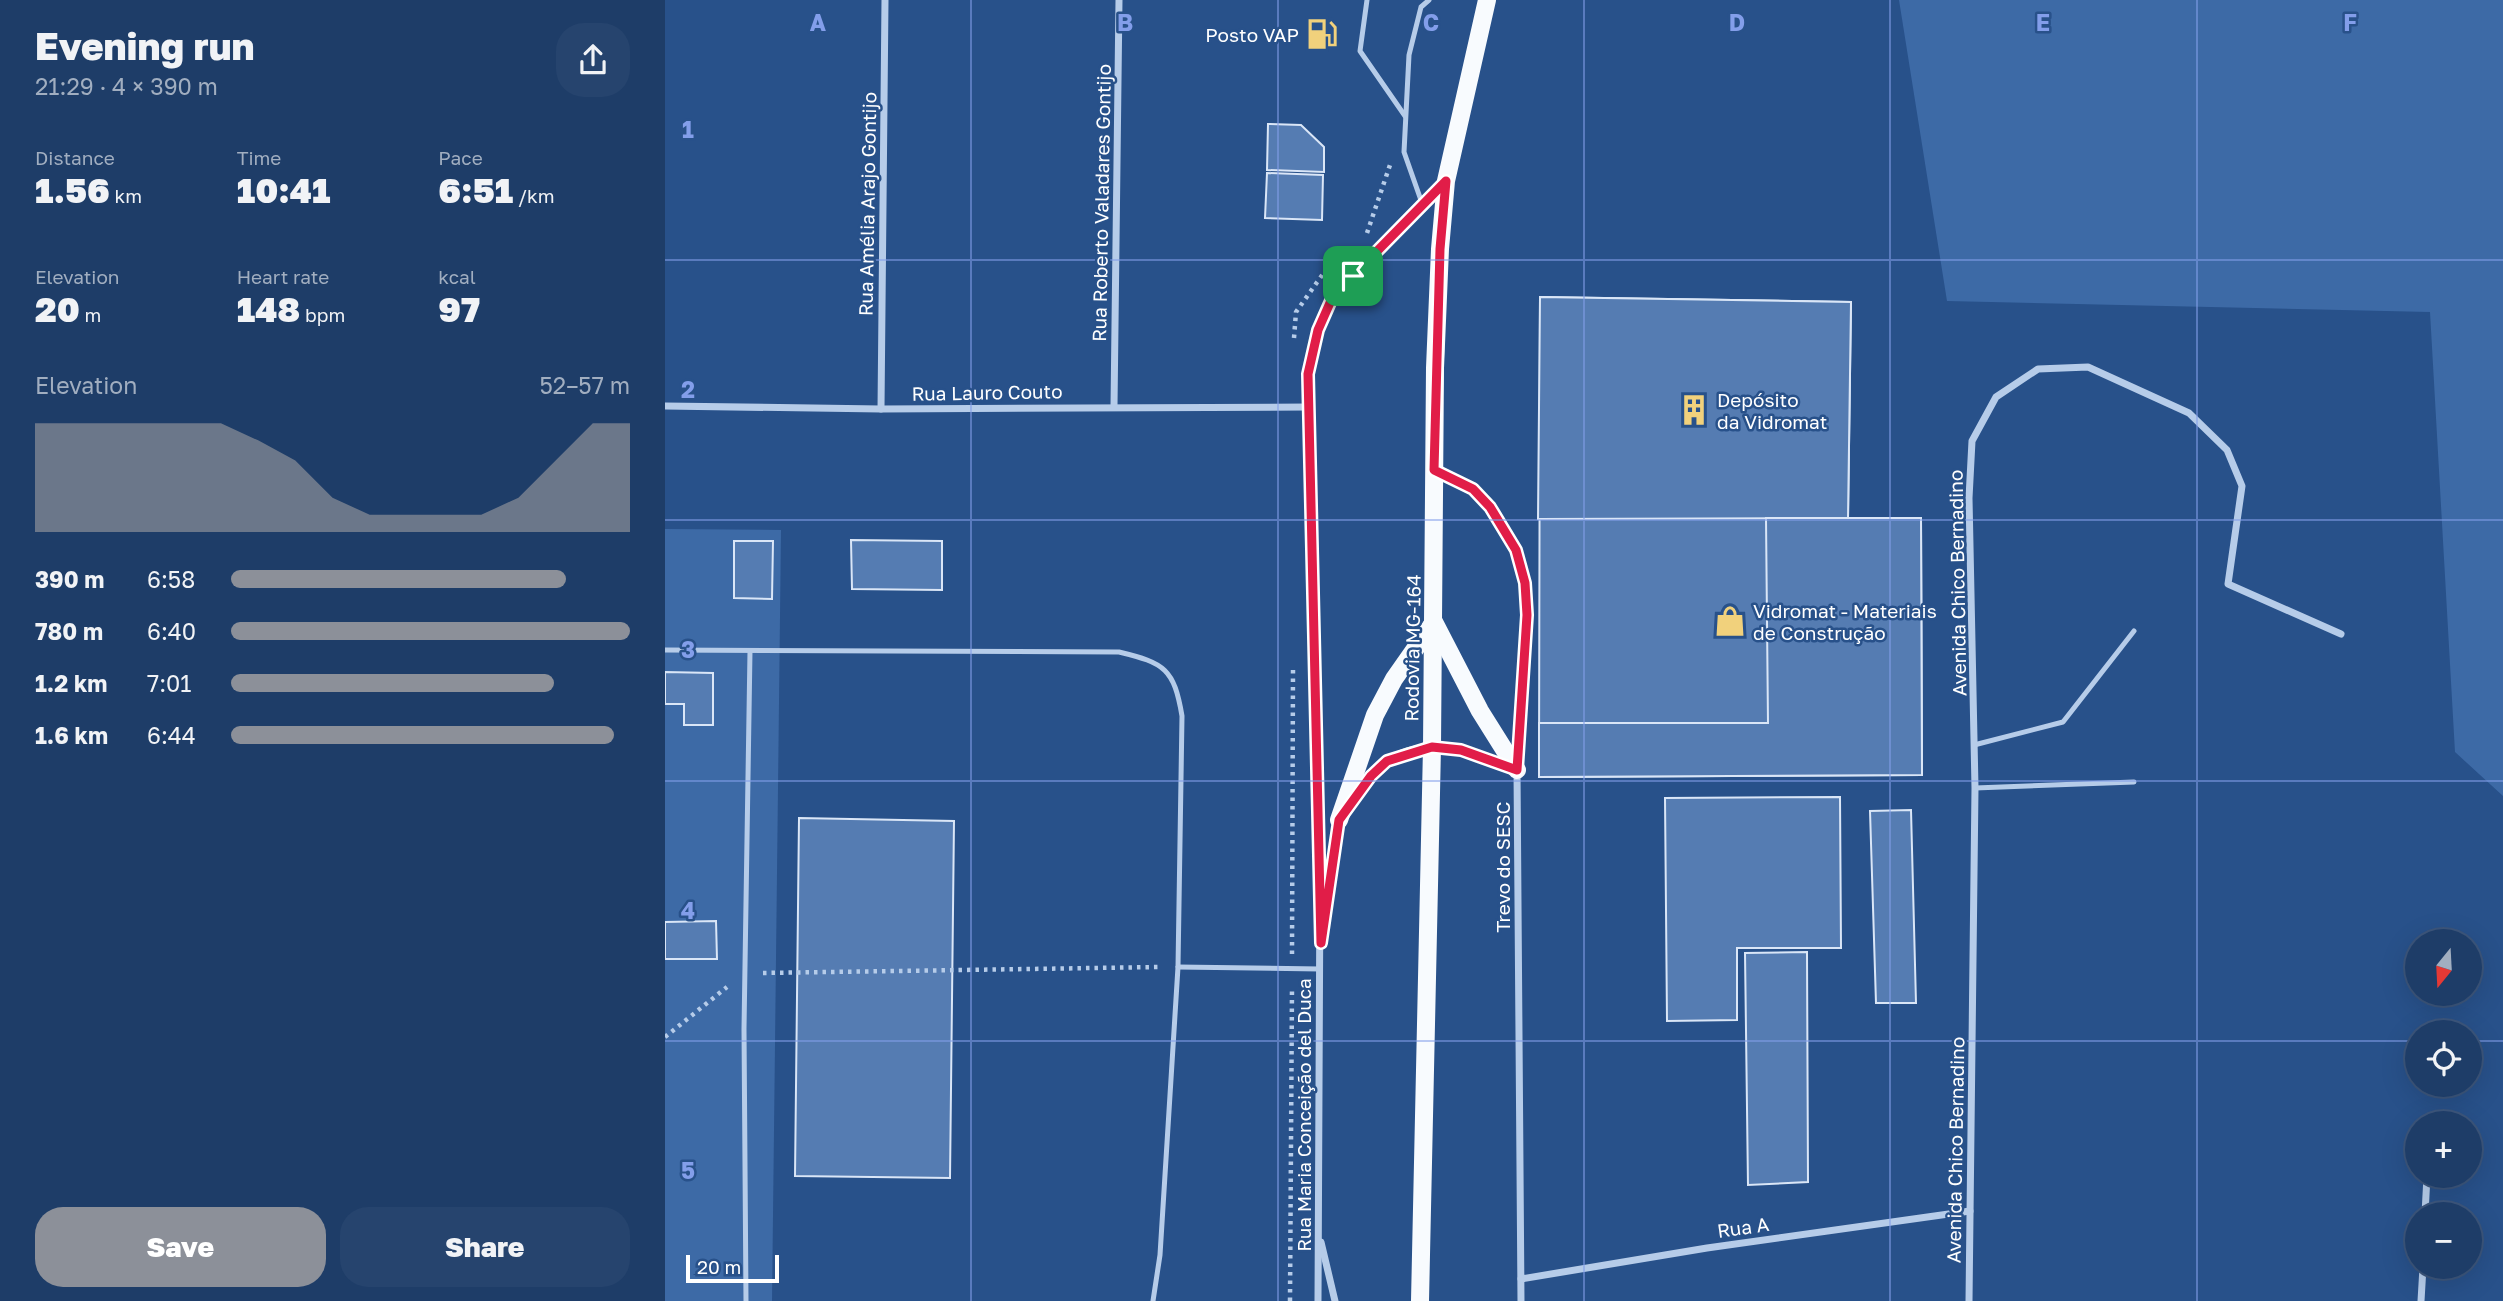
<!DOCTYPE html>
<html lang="en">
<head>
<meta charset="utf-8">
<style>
	:root { --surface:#1e3d68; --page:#26446e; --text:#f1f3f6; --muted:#a1aec0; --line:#3c567c; --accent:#8c9099 }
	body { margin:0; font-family:"Golos Text",sans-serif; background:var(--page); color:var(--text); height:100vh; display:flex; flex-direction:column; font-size:26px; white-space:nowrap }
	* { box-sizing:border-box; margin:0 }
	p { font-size:23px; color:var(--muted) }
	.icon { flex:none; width:38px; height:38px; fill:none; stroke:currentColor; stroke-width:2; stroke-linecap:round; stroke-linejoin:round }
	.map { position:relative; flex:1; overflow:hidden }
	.panel { display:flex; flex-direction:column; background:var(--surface); width:665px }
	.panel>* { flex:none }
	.needle { width:46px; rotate:198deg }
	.fabs { position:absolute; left:1740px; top:929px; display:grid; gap:14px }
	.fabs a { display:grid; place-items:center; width:77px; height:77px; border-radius:50%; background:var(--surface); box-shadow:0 7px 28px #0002,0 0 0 2px var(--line); font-size:35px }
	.scale { position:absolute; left:21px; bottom:18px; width:93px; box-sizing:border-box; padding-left:7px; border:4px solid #fff; border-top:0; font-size:19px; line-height:24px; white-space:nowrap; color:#fff; -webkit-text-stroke:5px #28518a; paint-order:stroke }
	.pin { position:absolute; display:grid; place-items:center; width:60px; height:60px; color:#fff; margin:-30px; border-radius:14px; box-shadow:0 4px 10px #0006 }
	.round { display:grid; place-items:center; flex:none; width:74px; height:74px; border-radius:28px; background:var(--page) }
	.head { display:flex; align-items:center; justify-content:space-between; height:119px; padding:0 35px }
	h1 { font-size:38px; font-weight:800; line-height:52px }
	.stats { display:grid; grid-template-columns:repeat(3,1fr); gap:10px; height:119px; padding:7px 35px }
	.stats div { display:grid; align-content:center }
	.stats b { font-size:35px; font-weight:800 }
	.stats small { font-size:19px; font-weight:400 }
	.stats p { font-size:19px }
	.chart { height:196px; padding:14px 35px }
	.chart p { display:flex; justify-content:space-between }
	.chart svg { width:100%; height:126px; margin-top:7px; fill:var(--accent); opacity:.7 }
	.primary-button { display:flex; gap:14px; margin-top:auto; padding:14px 35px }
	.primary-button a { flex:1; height:80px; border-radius:28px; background:var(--accent); color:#fff; font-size:28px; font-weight:800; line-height:80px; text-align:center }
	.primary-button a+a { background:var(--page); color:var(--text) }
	ul { padding:0 35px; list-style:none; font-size:23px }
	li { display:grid; grid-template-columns:112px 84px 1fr; align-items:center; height:52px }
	li i { height:18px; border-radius:9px; background:var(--accent) }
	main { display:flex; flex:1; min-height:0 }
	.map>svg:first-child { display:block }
	.green { fill:#3d6aa6 }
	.building { fill:#557cb2; stroke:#dae6f7; stroke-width:2 }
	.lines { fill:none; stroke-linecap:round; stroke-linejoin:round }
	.path { stroke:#b6cce9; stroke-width:4.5; stroke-dasharray:3.5 5; stroke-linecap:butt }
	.lane { stroke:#b6cce9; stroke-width:5 }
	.street { stroke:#b6cce9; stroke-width:7 }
	.primary { stroke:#f8fbfe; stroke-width:18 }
	.route-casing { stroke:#fff; stroke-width:14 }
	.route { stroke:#e11d48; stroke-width:9 }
	.grid { fill:none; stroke:#839eea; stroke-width:2; stroke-opacity:0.55 }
	.labels { text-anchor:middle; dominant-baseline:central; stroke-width:5; stroke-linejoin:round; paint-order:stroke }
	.poi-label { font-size:19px; fill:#fff; stroke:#28518a; text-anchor:start }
	.street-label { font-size:19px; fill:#fff; stroke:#28518a }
	.grid-label { font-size:23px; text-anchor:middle; font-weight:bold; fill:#839eea; stroke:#28518a; stroke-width:5; stroke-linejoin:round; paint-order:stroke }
</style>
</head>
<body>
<main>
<section class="panel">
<div class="head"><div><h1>Evening run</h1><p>21:29 · 4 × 390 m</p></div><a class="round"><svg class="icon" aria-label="share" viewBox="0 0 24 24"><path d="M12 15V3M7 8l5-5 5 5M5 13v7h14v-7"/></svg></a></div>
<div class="stats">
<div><p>Distance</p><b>1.56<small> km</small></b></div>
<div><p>Time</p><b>10:41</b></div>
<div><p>Pace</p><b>6:51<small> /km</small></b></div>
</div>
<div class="stats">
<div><p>Elevation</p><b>20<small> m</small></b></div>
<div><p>Heart rate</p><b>148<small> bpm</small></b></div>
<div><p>kcal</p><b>97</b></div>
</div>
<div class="chart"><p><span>Elevation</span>52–57 m</p>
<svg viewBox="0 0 160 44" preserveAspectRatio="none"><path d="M0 44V6L10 6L20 6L30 6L40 6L50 6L60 12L70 19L80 32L90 38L100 38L110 38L120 38L130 32L140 19L150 6L160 6V44z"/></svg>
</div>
<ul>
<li><b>390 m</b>6:58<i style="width:84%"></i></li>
<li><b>780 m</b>6:40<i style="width:100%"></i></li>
<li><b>1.2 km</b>7:01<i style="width:81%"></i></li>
<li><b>1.6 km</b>6:44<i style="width:96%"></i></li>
</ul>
<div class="primary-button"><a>Save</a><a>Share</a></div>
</section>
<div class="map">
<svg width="1838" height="1301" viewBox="0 0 1838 1301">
	<rect width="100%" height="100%" fill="#28518a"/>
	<g class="green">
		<path d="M1234 0H1838V796L1790 752 1765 312 1282 301Z"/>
		<path d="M0 529 116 530 107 1301H0Z"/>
	</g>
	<g class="building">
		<path d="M603 124 636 125 659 147V172L602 170Z"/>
		<path d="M602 173 658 175 657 220 600 218Z"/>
		<path d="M875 297 1186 302 1183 518H1256L1257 775 874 777Z"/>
		<path d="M875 297 1186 302 1183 518 873 519Z"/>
		<path d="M1101 518H1256L1257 775 874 777V723H1103Z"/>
		<path d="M186 540 277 541V590L187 589Z"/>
		<path d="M69 541H108L107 599 69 598Z"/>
		<path d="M0 672 48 673V725H19V704H0Z"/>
		<path d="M1175 797 1176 948H1072V1020L1002 1021 1000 798Z"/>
		<path d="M1246 810 1251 1003H1211L1205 811Z"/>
		<path d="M134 818 289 821 285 1178 130 1176Z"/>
		<path d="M51 921 52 959H0V922Z"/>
		<path d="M1142 952 1143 1182 1083 1185 1080 953Z"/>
	</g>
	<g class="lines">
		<g class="path">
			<path d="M702 233 725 165"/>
			<path d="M629 338 631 312 665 264 678 257"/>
			<path d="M627 954 628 668"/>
			<path d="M98 973 495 967"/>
			<path d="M0 1037 62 987"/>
			<path d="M625 1301 627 987"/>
		</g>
		<g class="lane">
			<path d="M702 0 695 51 740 116"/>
			<path d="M758 206 739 152 744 55 756 7 764 0"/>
			<path d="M0 650 454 652C500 663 509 669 517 716L513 967 495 1255 488 1301"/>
			<path d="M1309 745 1398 722 1469 631"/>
			<path d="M1310 788 1469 782"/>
			<path d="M513 967 655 969"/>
			<path d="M81 1301 79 1029 85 651"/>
		</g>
		<g class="street">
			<path d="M0 406 216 409 644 407"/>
			<path d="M449 406 454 0"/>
			<path d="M216 409 220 0"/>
			<path d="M770 471 808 489 825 507 851 550 860 583 862 615 852 762"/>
			<path d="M686 804C696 790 706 773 721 762 759 733 813 753 852 770L856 1301"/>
			<path d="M659 918 675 819"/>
			<path d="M1760 1214 1762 1176"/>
			<path d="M656 1242 670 1301"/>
			<path d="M856 1279 1042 1248 1305 1211"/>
			<path d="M653 1301 655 875 643 374 653 330 668 296 776 187"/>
			<path d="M1304 1301 1310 788 1304 498 1307 441 1331 397 1373 369 1423 367 1524 413 1562 450 1577 486 1563 584 1676 634"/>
			<path d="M1756 1301 1758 1267"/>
		</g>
		<g class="primary">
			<path d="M674 820 710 715 729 679 769 622 815 711 852 770"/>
			<path d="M755 1301 767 747 770 368 775 249 781 181 822 0"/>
		</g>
	</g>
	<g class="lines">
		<defs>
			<path id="route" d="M781 181 775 249 769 470 808 489 825 507 851 550 860 583 862 615 852 770 796 750 767 747 722 761 706 776 674 820 656 943 643 374 653 330 668 296Z"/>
		</defs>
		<use href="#route" class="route-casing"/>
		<use href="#route" class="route"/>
	</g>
	<path class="grid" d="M306 0V1301M613 0V1301M919 0V1301M1225 0V1301M1532 0V1301M0 260H1838M0 520H1838M0 781H1838M0 1041H1752M1804 1041H1838"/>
	<defs>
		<symbol id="fuel-bare" viewBox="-9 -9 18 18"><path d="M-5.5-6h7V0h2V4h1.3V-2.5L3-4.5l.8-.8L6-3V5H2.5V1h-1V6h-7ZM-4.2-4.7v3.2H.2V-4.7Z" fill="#f1d17c" stroke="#28518a" stroke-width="2.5" paint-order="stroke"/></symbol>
		<symbol id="building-bare" viewBox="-9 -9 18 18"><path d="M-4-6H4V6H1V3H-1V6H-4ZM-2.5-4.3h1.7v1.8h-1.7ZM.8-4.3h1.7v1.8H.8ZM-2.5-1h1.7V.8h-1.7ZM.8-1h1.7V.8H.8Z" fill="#f1d17c" stroke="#28518a" stroke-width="2.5" paint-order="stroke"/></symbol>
		<symbol id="shop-bare" viewBox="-9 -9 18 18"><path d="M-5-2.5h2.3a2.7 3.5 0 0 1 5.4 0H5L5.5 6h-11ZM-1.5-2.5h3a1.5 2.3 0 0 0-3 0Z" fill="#f1d17c" stroke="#28518a" stroke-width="2.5" paint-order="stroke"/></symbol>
	</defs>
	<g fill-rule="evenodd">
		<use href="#fuel-bare" x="635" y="12" width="44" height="44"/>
		<use href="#building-bare" x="1007" y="388" width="44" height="44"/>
		<use href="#shop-bare" x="1043" y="599" width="44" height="44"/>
	</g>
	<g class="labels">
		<g class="poi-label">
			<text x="634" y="34" text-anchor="end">Posto VAP</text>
			<text x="1052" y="399">Depósito<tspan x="1052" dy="22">da Vidromat</tspan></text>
			<text x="1088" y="610">Vidromat - Materiais<tspan x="1088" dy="22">de Construção</tspan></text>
		</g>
		<g class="street-label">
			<text transform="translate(436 203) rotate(-89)">Rua Roberto Valadares Gontijo</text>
			<text transform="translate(202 204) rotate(-89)">Rua Amélia Arajo Gontijo</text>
			<text transform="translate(322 392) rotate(-1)">Rua Lauro Couto</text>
			<text transform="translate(1292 583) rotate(-91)">Avenida Chico Bernadino</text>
			<text transform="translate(747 648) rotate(-89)">Rodovia MG-164</text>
			<text transform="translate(837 867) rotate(-90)">Trevo do SESC</text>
			<text transform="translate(638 1115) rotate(-90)">Rua Maria Conceição del Duca</text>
			<text transform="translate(1290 1150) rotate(-89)">Avenida Chico Bernadino</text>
			<text transform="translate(1078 1227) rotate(-8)">Rua A</text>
		</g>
	</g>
	<g class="grid-label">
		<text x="153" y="31">A</text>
		<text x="460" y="31">B</text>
		<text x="766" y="31">C</text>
		<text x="1072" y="31">D</text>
		<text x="1378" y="31">E</text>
		<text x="1685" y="31">F</text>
		<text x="23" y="138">1</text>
		<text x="23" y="398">2</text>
		<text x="23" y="658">3</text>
		<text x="23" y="919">4</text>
		<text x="23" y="1179">5</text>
	</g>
</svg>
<div class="fabs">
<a><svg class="needle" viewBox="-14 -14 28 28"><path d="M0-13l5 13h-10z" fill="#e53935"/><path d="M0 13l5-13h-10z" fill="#a1aec0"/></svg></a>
<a><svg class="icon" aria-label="locate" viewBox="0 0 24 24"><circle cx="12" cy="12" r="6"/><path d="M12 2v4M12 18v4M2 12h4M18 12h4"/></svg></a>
<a>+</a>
<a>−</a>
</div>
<div class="scale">20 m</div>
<div class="pin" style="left:688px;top:276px;background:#1e9e55"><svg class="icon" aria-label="arrive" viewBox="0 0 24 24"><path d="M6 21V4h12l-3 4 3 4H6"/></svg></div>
</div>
</main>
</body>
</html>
